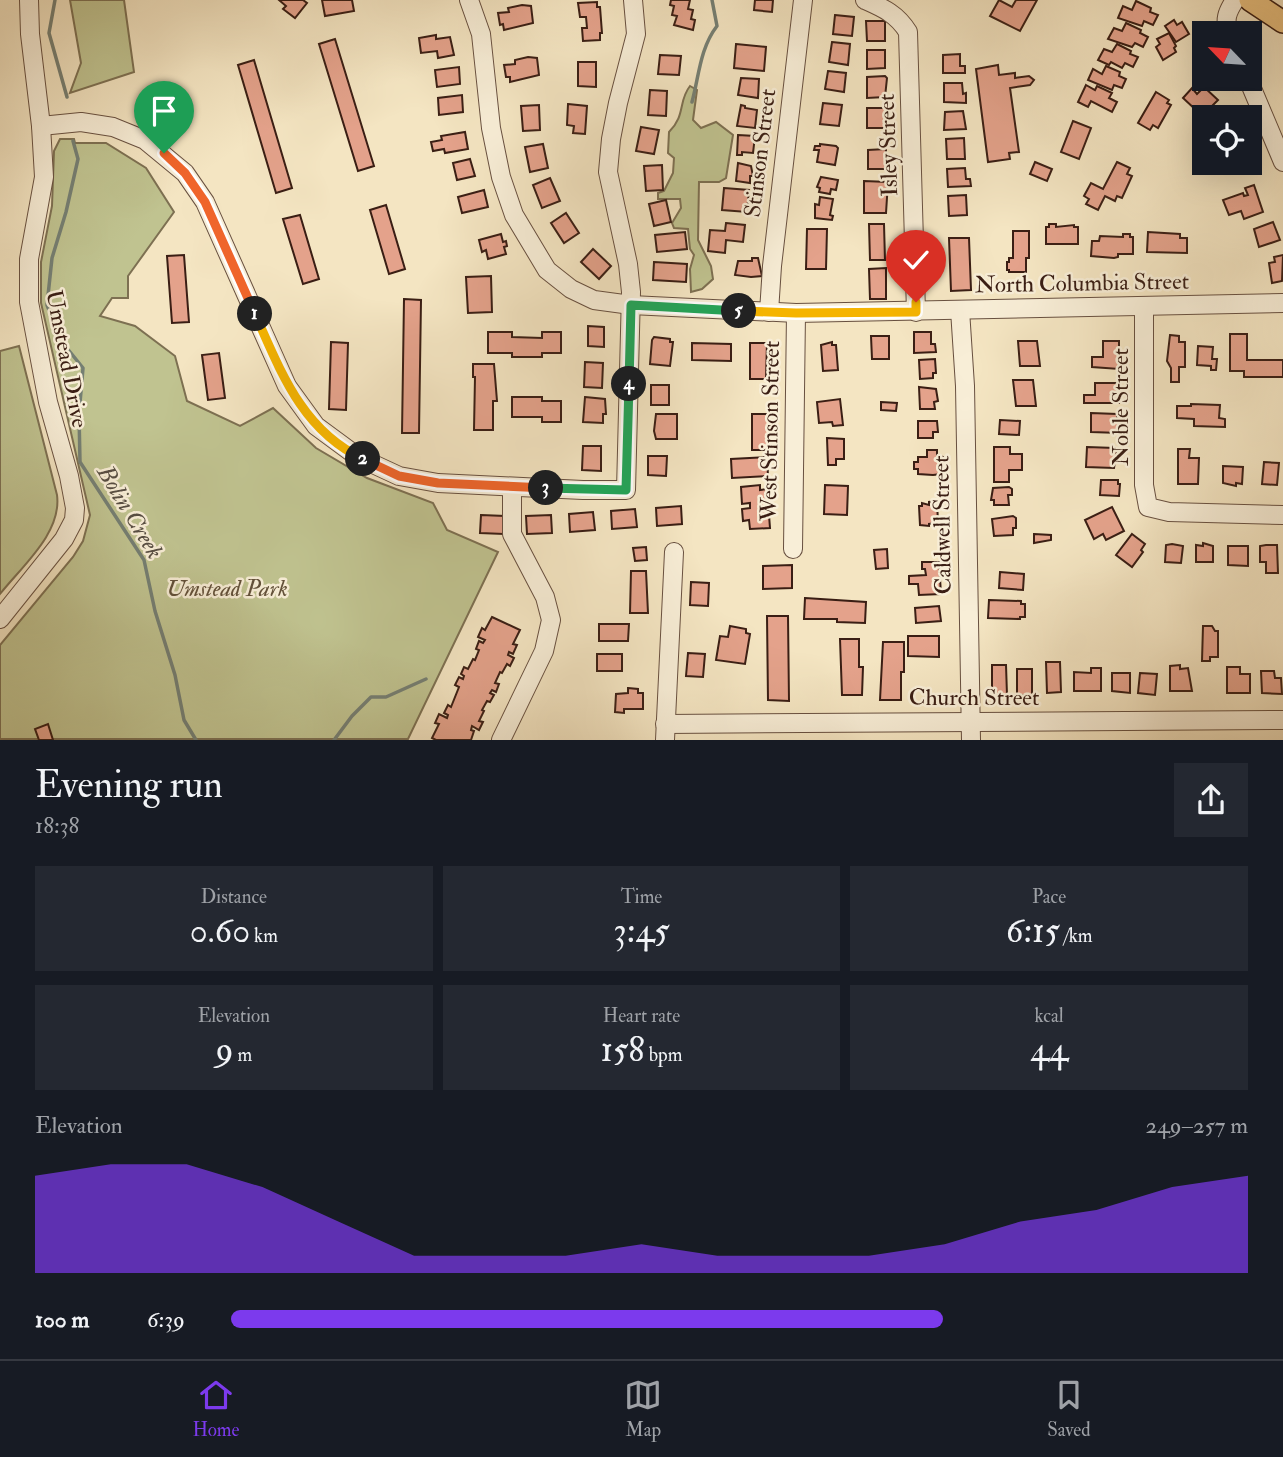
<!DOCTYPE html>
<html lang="en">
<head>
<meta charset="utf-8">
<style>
	:root { --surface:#171b24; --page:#242831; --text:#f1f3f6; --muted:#9ea1a6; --line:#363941; --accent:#7c3aed }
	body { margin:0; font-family:"IM FELL Double Pica",serif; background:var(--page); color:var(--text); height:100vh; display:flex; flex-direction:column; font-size:26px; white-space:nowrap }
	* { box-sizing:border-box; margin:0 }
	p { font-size:23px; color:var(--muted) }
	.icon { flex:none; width:38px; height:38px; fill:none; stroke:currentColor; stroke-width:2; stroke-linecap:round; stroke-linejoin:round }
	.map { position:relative; height:740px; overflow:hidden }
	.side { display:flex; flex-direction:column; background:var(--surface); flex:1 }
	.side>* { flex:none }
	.needle { width:46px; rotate:295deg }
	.tools { position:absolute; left:1192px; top:21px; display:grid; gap:14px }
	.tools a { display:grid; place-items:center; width:70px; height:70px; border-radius:0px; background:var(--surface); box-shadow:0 7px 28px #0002; font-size:35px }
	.pin { position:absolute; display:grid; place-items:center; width:60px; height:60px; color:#fff; margin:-72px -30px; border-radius:50% 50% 50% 0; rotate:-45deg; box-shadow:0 0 7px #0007 }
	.pin .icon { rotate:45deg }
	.km { position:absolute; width:35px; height:35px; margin:-18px; border-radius:50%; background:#222; color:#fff; font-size:19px; line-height:35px; text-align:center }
	.round { display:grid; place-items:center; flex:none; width:74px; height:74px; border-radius:0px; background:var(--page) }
	.head { display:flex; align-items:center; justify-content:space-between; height:119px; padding:0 35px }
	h1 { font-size:38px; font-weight:600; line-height:52px }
	.stats { display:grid; grid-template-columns:repeat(3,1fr); gap:10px; height:119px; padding:7px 35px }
	.stats div { display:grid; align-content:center; border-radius:0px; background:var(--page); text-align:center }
	.stats b { font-size:35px; font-weight:600 }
	.stats small { font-size:19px; font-weight:400 }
	.stats p { font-size:19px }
	.chart { height:196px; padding:14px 35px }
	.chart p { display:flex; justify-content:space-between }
	.chart svg { width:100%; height:126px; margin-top:7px; fill:var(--accent); opacity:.7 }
	ul { padding:0 35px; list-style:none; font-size:23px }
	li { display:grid; grid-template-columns:112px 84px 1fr; align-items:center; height:52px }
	li i { height:18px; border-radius:9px; background:var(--accent) }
	.tabs { display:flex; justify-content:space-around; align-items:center; height:98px; border-top:2px solid var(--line); background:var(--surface); font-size:19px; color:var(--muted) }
	.tabs a { display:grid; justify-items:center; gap:4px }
	.tabs .on { color:var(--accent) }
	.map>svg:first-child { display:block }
	.green { fill:#c0c390; stroke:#7d7052; stroke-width:2 }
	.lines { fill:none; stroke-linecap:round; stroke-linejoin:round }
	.stream { stroke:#757f73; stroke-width:3.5 }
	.building { fill:#e4a28b; stroke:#3a1e14; stroke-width:2 }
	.minor-casing { stroke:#685040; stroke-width:20 }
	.major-casing { stroke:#3a1e14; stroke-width:24 }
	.minor { stroke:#f8eed7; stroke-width:18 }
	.major { stroke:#eac281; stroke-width:21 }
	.split-1-casing { stroke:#fff; stroke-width:14 }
	.split-2-casing { stroke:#fff; stroke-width:14 }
	.split-3-casing { stroke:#fff; stroke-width:14 }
	.split-4-casing { stroke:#fff; stroke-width:14 }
	.split-5-casing { stroke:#fff; stroke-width:14 }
	.split-6-casing { stroke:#fff; stroke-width:14 }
	.split-1 { stroke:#f0652b; stroke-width:9 }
	.split-2 { stroke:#f5b400; stroke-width:9 }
	.split-3 { stroke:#f0652b; stroke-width:9 }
	.split-4 { stroke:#22a559; stroke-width:9 }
	.split-5 { stroke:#22a559; stroke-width:9 }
	.split-6 { stroke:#f5b400; stroke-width:9 }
	.labels { text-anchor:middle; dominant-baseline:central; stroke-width:5; stroke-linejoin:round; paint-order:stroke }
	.street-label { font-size:23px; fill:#3a1e14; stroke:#f8eed7 }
	.park-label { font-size:23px; font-style:italic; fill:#625039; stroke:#f8eed7 }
	.water-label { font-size:24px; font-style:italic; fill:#574e43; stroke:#f8eed7 }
</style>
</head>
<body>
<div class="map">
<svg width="1283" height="740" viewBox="0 0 1283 740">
	<rect width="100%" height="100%" fill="#f4e5c2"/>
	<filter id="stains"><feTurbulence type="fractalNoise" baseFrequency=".00286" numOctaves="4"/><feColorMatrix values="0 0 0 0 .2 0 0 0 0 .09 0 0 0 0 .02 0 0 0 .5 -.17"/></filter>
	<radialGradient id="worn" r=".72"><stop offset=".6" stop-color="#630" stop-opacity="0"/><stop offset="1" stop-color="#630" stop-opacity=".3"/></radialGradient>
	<g class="green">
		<path d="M70 0H124L134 72 70 93 81 63Z"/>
		<path d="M690 86 697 90 693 120 701 128 716 122 733 135 726 178 719 182H699L698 240 711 266 713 279 702 289 691 292 690 269 694 255 690 249 688 229 674 228 672 223 681 208 680 199H658V193L664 191 673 173 674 158 668 153 669 132C686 115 678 101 690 86Z"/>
		<path d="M60 139H74L75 143H106L146 168 174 212 128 276V298H112L100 316 135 326 175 356 187 401 240 426 273 408 316 448 367 478 433 503 447 530 498 552 408 739H0V645L73 557 83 541 90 515 41 303V262L52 206 54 151Z"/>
		<path d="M19 346 57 495C62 533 22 566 0 594V351Z"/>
	</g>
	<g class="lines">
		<g class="stream">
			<path d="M55 0 49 33 67 97"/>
			<path d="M692 102C699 76 700 48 717 26L712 0"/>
			<path d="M73 141 78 159 66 212 52 258 47 305 62 342 83 368 79 414 80 462 144 560 155 611 175 675 184 720 196 740"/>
			<path d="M334 740 352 716 371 697H386L426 679"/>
		</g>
	</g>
	<g class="building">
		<path d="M279 0H303L307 3 295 18 283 9 286 6Z"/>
		<path d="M322 0H352L354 11 325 16Z"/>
		<path d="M671 0H690L688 9 693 10 691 19 695 20 693 30 674 25 677 16 672 15 674 6 670 5Z"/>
		<path d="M755 0H773L772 12 754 10Z"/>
		<path d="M999 0 1012 7 1016 0H1037L1020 31 990 16Z"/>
		<path d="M1136 1 1151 8 1150 12 1158 15 1153 25 1144 21 1142 26 1118 18 1123 6 1132 10Z"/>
		<path d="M597 2V7H600L602 33H600V40L583 41 582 28H587L586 17H580L578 3Z"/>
		<path d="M522 5 531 6 533 23 504 30 503 24 500 25 498 13 509 12 508 8Z"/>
		<path d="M835 15 854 17 852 36 833 34Z"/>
		<path d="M1174 20 1177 25 1182 22 1189 34 1176 42 1165 26Z"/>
		<path d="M866 21H885V41H867Z"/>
		<path d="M1126 23 1141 30 1140 33 1148 37 1143 47 1135 43 1132 47 1108 39 1114 28 1122 31Z"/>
		<path d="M1169 33 1176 46 1174 48 1176 52 1163 60 1156 47 1160 44 1157 39Z"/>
		<path d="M436 35V39L450 37 454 55 438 58 437 51 421 53 419 38Z"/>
		<path d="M335 39 374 166 358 171 319 44Z"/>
		<path d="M832 42 850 44 848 65 829 62Z"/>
		<path d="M736 44 766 47 764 71 734 68Z"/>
		<path d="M1117 44 1131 51 1130 54 1138 57 1133 67 1125 63 1122 68 1111 62 1109 65 1098 60 1104 49 1112 52Z"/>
		<path d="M867 50H885V68L867 69Z"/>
		<path d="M960 54V66H965V73H943V55Z"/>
		<path d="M660 55 681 56 679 75 658 74Z"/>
		<path d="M528 57 537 58 539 75 510 82V77H506L504 65 515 64V60Z"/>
		<path d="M254 60 292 188 276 193 238 65Z"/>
		<path d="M578 62H596V87L578 86Z"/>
		<path d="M998 65 999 75 1015 73V78L1029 76 1034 80 1030 85 1010 88 1019 152 1009 153 1010 159 988 162 976 69Z"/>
		<path d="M1106 66 1120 72 1119 76 1126 79 1122 88 1114 85 1112 90 1088 80 1093 69 1102 74Z"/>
		<path d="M459 67 460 84 437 87 435 70Z"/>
		<path d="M828 71 846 73 844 92 825 89Z"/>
		<path d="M885 76 887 78 885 97 867 98V77Z"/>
		<path d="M741 78 759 79 758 98 738 95Z"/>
		<path d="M944 83H962L963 94 966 93V103L944 102Z"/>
		<path d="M1086 85 1095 90 1097 86 1112 93 1109 98 1117 102 1112 112 1091 101 1088 107 1078 102Z"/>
		<path d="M1204 87 1218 100 1205 113 1199 107 1196 110 1183 98 1192 88 1197 94Z"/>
		<path d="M650 90 667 91 666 116 648 115Z"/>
		<path d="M1156 92 1169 100 1167 103 1171 105 1158 128 1153 125 1150 130 1138 123Z"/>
		<path d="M462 95 463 112 439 115 438 98Z"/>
		<path d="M823 103 842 105 839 126 820 124Z"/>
		<path d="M568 104 587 106 585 134 573 133 574 126 567 125Z"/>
		<path d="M539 105 540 130 523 131 521 106Z"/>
		<path d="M741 105 745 106V108L757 110 755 128 737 126Z"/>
		<rect x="867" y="108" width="18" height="20"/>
		<path d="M963 111 966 129 944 130 945 112Z"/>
		<path d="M1073 121 1091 128 1079 159 1061 152Z"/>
		<path d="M641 127 659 130 654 154 636 151Z"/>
		<path d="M465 132 468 149 445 153 444 149 433 151 431 142 442 140 441 136Z"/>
		<path d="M738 135 755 136 753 153 742 152V155H737Z"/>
		<path d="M964 138 965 159H947L946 139Z"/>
		<path d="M543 144 548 168 530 172 525 147Z"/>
		<path d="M820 144 836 146 838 148 835 165 817 162 819 150H814L815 146H820Z"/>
		<path d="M886 149V169H868V150Z"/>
		<path d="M470 159 475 176 457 180 453 163Z"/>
		<path d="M1035 162 1052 169 1047 181 1030 174Z"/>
		<path d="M1117 162 1130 168 1127 174 1132 176 1122 198 1117 196 1115 201 1105 196 1098 210 1086 204 1089 199 1084 196 1091 183 1103 189Z"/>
		<path d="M738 163 751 166 753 176H750V183L736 181Z"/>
		<path d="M662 165 663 190 646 191 644 166Z"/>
		<path d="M965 168 966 179H970L971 186 948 187 947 169Z"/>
		<path d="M821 177 838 180 836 190 831 189 830 194 819 192 820 188 817 187Z"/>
		<path d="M550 178 560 201 542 208 533 185Z"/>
		<path d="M864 181 888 182 886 213H864Z"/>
		<path d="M1254 185 1263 212 1244 219 1241 211 1229 215 1223 200 1243 193 1244 196 1248 195 1245 188Z"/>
		<path d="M724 188 749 190 747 212 722 210Z"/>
		<path d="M484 190 488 207 462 213 458 197Z"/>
		<path d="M966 195 967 215 949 216 948 196Z"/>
		<path d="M820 197 833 199 830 215 833 216 832 220 815 218V204L819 205Z"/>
		<path d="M666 200 671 222 654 226 649 204Z"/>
		<path d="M386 205 405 269 389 274 370 210Z"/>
		<path d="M566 213 579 233 564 243 551 223Z"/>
		<path d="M300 215 319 279 303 284 283 219Z"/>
		<path d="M1273 222 1280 240 1259 247 1254 229Z"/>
		<path d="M726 223 745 225 743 242 726 240 725 253 708 251 710 230 725 231Z"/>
		<path d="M869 224H884L885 260H870Z"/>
		<path d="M1049 224H1056V227L1074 225V227H1078V244H1046V227H1049Z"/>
		<path d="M807 229H827L826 269H806Z"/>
		<path d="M1013 231H1029V258H1026V272H1009V270H1007V262H1009V258H1013Z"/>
		<path d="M685 232 687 249 657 252 655 235Z"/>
		<path d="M1148 232 1180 234V238H1187V253L1147 252Z"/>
		<path d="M501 234 503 242 506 241 507 246 504 247 506 254 488 259 486 250 482 252 479 240Z"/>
		<path d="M1123 234H1130V237H1133V254H1118V257L1114 258 1091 256 1092 241H1099L1100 236 1123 237Z"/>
		<path d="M949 238H969L971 290 951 291Z"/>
		<path d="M593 249 611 266 599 279 581 262Z"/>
		<path d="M184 255 189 322 172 323 167 256Z"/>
		<path d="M1283 255 1282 281 1272 283 1269 263 1275 262 1274 257Z"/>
		<path d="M752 258H758L762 276 751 277 735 275 738 261H752Z"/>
		<path d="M654 262 687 264 686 282 653 280Z"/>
		<path d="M886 268V299H870L869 269Z"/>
		<path d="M491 276 492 312 468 313 466 277Z"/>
		<path d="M404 299 421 300 419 433H402Z"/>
		<path d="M588 326 604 327V347L588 346Z"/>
		<path d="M488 332H512V337L542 338V332H561V353H542V357H512V353H488Z"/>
		<path d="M914 332H931V344H935L936 352 914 353Z"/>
		<path d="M1230 334H1247V360H1283V377H1244V371H1230Z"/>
		<path d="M1170 335 1179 336V342H1185V367H1179V382H1171V368L1167 361Z"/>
		<path d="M871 336H889V359H872Z"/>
		<path d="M654 337 670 339V342H673L670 366 650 364 652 340Z"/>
		<path d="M1018 341H1037L1040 366H1020Z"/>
		<path d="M1103 341H1119V369L1092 367V357H1103Z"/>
		<path d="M331 342 348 343 346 410 329 409Z"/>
		<path d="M832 342V345H836L838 370 823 371 821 345Z"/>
		<path d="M692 343 731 344V361L692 360Z"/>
		<path d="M750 343H767L766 379H750Z"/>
		<path d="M1198 346 1213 347 1212 359H1217L1216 370H1211V366L1197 365Z"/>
		<path d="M219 353 225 398 208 400 202 355Z"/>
		<path d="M935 359 936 373H933V378L920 379 919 360Z"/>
		<path d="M585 362 603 363 602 388 584 387Z"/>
		<path d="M473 364H494L497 401H493V430H474L475 377H473Z"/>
		<path d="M1013 380H1033L1036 406H1016Z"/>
		<path d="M1095 383H1118V391H1121L1119 403H1084V395H1095Z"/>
		<rect x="651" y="385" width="18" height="20"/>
		<path d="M919 387 936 389 938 401 934 402 935 409H920Z"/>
		<path d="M512 397H542V401H561V422H542V417H512Z"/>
		<path d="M585 397 605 399 606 414H603V423L583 422Z"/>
		<path d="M840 399 843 425 833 426 832 422 819 423 817 402Z"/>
		<path d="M881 402 897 403 896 411 881 410Z"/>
		<path d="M1191 404 1220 405 1219 418 1225 419V427L1194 426V419L1177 418V406H1191Z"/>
		<path d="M1091 413 1117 414V419H1120V433L1091 432Z"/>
		<path d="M656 414H677V439H656L654 431Z"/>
		<path d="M752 414H768L769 450H752Z"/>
		<path d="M1000 420 1020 421 1019 435 999 434Z"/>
		<path d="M918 421H937L938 432H933V438H918Z"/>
		<path d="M827 438 844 439V459H836V465H828Z"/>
		<path d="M583 446H601V471L582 470Z"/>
		<path d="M994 447H1010V454H1022V470H1009V482H994Z"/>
		<path d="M1087 447 1115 448 1117 450 1114 468 1086 467Z"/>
		<path d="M1178 449H1190L1189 458H1199L1198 484H1178Z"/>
		<path d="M927 450H937V455L943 457 941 474 933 475 918 474V469H914V462H918V457H927Z"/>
		<path d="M648 456H667L666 476 648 475Z"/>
		<path d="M767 457 768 476 732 478 731 459Z"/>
		<path d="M1264 462 1279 463 1277 485 1262 484Z"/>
		<path d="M1223 466 1243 467 1242 484 1236 483V486L1223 483Z"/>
		<path d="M1101 480H1118V484H1120L1119 496 1100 495Z"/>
		<path d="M760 485V490L767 489 770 528 750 529 749 520 743 521 742 509 750 508V503L742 504 741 487Z"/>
		<path d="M825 485 848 486 847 515 824 514Z"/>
		<path d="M1009 487 1012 489V495H1008L1009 505H994V500H991L993 488Z"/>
		<path d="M937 501 938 523 929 524V526L920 525 919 506H922V503L929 505V502Z"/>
		<path d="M681 506 682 524 657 526 656 508Z"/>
		<path d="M1112 507 1124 531 1106 540 1103 534 1094 539 1085 520Z"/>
		<path d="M635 509 637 527 612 529 611 511Z"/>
		<path d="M593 512 595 530 570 532 569 514Z"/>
		<path d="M481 515 505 516 504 534 480 533Z"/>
		<path d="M551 515 552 533 527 534 526 516Z"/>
		<path d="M1013 516 1016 518V528H1013V535L994 536 992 519Z"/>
		<path d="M1034 534 1051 535V540L1034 543Z"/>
		<path d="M1132 534 1145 544 1141 550 1143 552 1132 567 1116 555Z"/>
		<path d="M1203 543 1213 546V562H1196V545L1203 546Z"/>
		<path d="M1172 544 1183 546 1181 563 1165 562 1166 545Z"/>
		<path d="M1266 545H1277L1278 573H1266V562H1260V546Z"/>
		<path d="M1228 546H1248V566L1228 565Z"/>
		<path d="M646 547 647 560 635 561 633 548Z"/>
		<path d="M887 549 888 568 876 569 874 550Z"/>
		<path d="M922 562H939L941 594 919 595 918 584H909V576L926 575 925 569H922Z"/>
		<path d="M792 565V588L763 589V566Z"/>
		<path d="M631 571H646L648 613H630Z"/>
		<path d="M1000 572 1024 574 1023 590 999 588Z"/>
		<path d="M691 582 709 583 708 606 690 605Z"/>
		<path d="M805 598 866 602 865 623 837 622V619H804Z"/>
		<path d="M989 600 1021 601V604H1025V617H1020V619L988 618Z"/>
		<path d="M939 606 941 621 916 623 915 608Z"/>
		<path d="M767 616H788L789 701 768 700Z"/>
		<path d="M492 617 520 630 513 644 517 645 513 654 509 652 508 655 514 658 510 666 507 664 502 673 500 672 495 683 499 684 496 692 492 690 490 693 494 695 490 702 487 701 482 710 484 711 479 721 483 722 479 730 472 726 471 730 474 731 471 740H436L432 738 439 724 435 723 439 714 447 718 448 715 444 713 448 705 451 707 459 687 455 685 459 677 463 679 464 676 461 674 464 667 468 669 473 659 475 660 479 650 476 649 479 641 483 643 485 640 478 637 482 628 485 630Z"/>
		<path d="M599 624H629L628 641H599Z"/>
		<path d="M730 626 746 629V633L750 634 745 664 716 660 720 636 728 637Z"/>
		<path d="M1203 626H1212L1215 631H1218V657H1210V661H1202Z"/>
		<path d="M908 636H939V657L908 656Z"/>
		<path d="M840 639H859V667H863L862 695H842Z"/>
		<path d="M883 642H904V672H901V700H880Z"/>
		<path d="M688 653 705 654 703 677 686 676Z"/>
		<rect x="597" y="654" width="25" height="17"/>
		<path d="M1046 662H1060L1061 692 1047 693Z"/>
		<path d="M992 665H1006L1007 695H992Z"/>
		<path d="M1180 665V669L1188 668 1192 691H1170V666Z"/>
		<path d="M1227 667H1240V674H1250V693H1227Z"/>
		<path d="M1091 668H1101V691H1074V672L1091 673Z"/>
		<rect x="1017" y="669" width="15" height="26"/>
		<path d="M1261 671H1274L1275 678H1281L1282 694 1262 693Z"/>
		<path d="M1112 673H1130V693L1112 691Z"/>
		<path d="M1140 673 1157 674 1155 695 1138 693Z"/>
		<path d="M628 688 638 689V693H643V709H624V713L615 712 616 694 628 693Z"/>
		<path d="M48 724 53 740H39L35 729Z"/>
	</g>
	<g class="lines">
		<defs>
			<g id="minor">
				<path d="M469 0 481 34 491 128 501 177 514 215 547 270 571 289 594 300 631 305 796 313 1283 303"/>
				<path d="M865 0C883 8 897 14 908 32L916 312"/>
				<path d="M1229 33C1224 20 1227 12 1235 0"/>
				<path d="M1248 79 1283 162"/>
				<path d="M41 126 81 122 113 127 145 140 185 173 205 202 287 386 316 426 358 457 399 476 438 483 583 490H626L631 292 628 264 608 172 611 139 618 103 636 34 633 0"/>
				<path d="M1144 306V485L1148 507 1169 512 1283 515"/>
				<path d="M960 310 965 386 971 740"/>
				<path d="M769 312 772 266 803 0"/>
				<path d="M793 549 796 313"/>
				<path d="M0 619 64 539 74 520 75 508 69 476 48 402 29 302V259L44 177 41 126 30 34 29 0"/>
				<path d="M665 724 1283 720"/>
				<path d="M501 740 544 651 551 620 545 597 512 534V487"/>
				<path d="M665 740 674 552"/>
			</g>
			<path id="major" d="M1250 0 1283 22"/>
		</defs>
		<use href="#minor" class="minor-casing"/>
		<use href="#major" class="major-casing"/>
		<use href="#minor" class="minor"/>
		<use href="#major" class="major"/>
	</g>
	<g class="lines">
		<defs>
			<path id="split-1" d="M164 153 185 173 205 202 255 314"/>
			<path id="split-2" d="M255 314C281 372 302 430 363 459"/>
			<path id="split-3" d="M363 459 399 476 438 483 546 488"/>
			<path id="split-4" d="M546 488 626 490 629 384"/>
			<path id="split-5" d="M629 384 631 305 739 311"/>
			<path id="split-6" d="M739 311 796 313 916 312V302"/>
		</defs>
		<use href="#split-1" class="split-1-casing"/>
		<use href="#split-2" class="split-2-casing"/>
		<use href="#split-3" class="split-3-casing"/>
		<use href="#split-4" class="split-4-casing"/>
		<use href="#split-5" class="split-5-casing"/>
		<use href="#split-6" class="split-6-casing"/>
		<use href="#split-1" class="split-1"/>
		<use href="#split-2" class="split-2"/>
		<use href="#split-3" class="split-3"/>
		<use href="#split-4" class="split-4"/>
		<use href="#split-5" class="split-5"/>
		<use href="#split-6" class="split-6"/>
	</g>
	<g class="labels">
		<g class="street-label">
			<text transform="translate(888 145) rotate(-92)">Isley Street</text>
			<text transform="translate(760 153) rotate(-83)">Stinson Street</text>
			<text transform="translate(1082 283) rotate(-1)">North Columbia Street</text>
			<text transform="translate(67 359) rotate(79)">Umstead Drive</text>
			<text transform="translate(1120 407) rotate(-90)">Noble Street</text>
			<text transform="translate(770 431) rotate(-89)">West Stinson Street</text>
			<text transform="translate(942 525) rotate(-91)">Caldwell Street</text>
			<text x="974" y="697">Church Street</text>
		</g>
		<g class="park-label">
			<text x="227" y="588">Umstead Park</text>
		</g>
		<g class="water-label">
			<text transform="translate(130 512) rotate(59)">Bolin Creek</text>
		</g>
	</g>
	<rect width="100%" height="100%" filter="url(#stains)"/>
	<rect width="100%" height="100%" fill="url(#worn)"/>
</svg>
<div class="tools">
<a><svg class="needle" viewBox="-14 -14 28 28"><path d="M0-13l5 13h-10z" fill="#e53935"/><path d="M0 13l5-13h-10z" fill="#9ea1a6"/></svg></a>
<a><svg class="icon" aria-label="locate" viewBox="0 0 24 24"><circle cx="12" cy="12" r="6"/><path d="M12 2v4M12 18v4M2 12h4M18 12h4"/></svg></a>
</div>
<div class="pin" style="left:164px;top:153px;background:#1e9e55"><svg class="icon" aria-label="arrive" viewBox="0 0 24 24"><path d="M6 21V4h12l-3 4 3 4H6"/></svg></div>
<div class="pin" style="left:916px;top:302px;background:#d93025"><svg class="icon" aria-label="check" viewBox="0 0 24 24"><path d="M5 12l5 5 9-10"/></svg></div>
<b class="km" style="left:255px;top:314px">1</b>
<b class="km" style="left:363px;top:459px">2</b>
<b class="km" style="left:546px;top:488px">3</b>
<b class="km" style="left:629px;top:384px">4</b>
<b class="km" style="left:739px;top:311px">5</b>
</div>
<section class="side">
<div class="head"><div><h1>Evening run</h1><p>18:38</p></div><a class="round"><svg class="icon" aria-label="share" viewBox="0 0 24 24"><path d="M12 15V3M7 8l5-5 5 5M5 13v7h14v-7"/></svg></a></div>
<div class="stats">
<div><p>Distance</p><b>0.60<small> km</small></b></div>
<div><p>Time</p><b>3:45</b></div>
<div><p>Pace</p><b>6:15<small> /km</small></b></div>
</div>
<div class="stats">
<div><p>Elevation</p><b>9<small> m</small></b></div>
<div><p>Heart rate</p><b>158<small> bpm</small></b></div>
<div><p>kcal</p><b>44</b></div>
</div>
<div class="chart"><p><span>Elevation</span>249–257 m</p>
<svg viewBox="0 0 160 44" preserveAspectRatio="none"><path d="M0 44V10L10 6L20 6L30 14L40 26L50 38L60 38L70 38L80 34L90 38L100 38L110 38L120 34L130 26L140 22L150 14L160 10V44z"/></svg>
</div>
<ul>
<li><b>100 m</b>6:39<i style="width:70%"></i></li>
</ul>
</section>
<nav class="tabs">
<a class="on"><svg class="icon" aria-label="home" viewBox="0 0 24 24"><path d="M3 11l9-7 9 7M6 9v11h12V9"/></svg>Home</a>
<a><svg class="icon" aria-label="map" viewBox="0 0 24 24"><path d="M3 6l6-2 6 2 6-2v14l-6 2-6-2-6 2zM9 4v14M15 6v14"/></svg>Map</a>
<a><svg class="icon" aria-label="saved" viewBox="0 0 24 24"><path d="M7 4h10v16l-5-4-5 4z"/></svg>Saved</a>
</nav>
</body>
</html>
